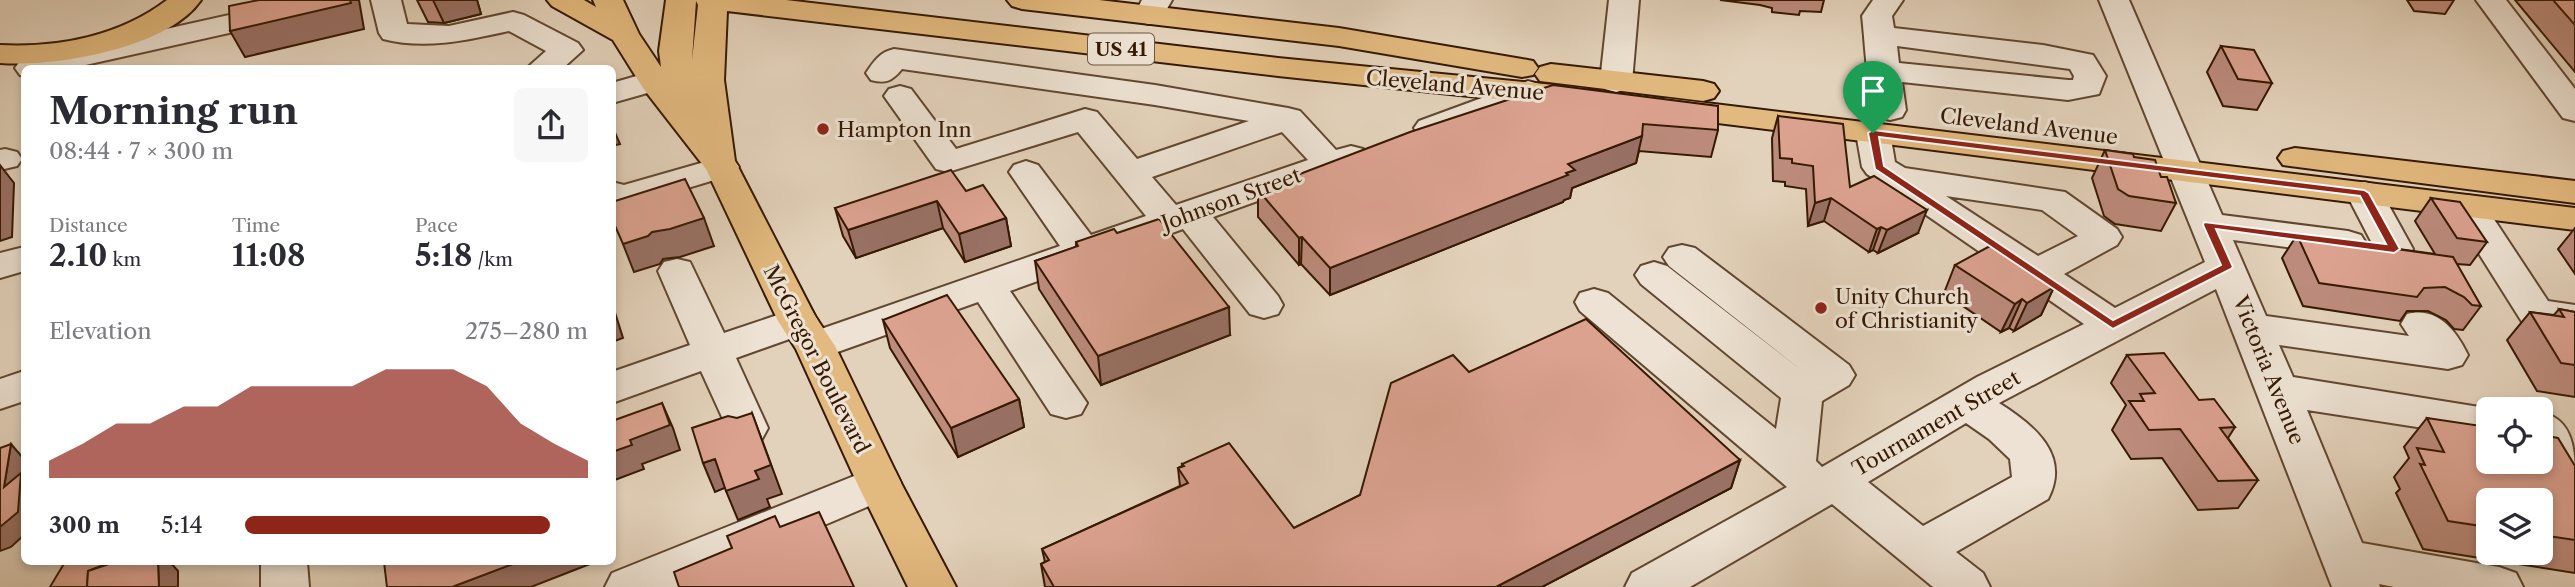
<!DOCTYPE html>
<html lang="en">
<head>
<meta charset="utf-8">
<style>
	:root { --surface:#fff; --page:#f7f7f7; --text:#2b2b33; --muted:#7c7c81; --accent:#8f2418 }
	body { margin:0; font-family:"Libre Caslon Text",serif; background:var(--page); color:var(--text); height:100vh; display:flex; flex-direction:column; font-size:26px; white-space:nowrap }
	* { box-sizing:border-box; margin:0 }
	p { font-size:23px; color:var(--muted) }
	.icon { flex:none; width:38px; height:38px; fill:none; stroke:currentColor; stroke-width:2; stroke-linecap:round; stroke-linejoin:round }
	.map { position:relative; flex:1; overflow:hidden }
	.drawer { position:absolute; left:21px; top:65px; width:595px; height:500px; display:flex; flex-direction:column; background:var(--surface); border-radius:10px; box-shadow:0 4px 10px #0003 }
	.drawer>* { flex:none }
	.buttons { position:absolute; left:2476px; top:397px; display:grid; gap:14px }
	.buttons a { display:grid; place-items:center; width:77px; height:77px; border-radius:10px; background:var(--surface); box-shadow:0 4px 10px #0003; font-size:35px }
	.pin { position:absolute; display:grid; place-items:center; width:60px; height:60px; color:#fff; margin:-72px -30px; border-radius:50% 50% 50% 0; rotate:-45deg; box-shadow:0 0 7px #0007 }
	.pin .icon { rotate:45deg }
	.round { display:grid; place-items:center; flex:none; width:74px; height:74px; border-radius:10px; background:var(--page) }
	.headline { display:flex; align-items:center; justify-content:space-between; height:119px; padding:0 28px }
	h1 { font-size:38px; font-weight:700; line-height:52px }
	.stats { display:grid; grid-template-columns:repeat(3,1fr); gap:10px; height:119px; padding:7px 28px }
	.stats div { display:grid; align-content:center }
	.stats b { font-size:30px; font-weight:700 }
	.stats small { font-size:19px; font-weight:400 }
	.stats p { font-size:19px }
	.chart { height:196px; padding:14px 28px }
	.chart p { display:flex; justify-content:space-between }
	.chart svg { width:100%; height:126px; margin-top:7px; fill:var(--accent); opacity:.7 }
	ul { padding:0 28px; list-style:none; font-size:23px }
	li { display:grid; grid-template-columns:112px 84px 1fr; align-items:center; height:52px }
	li i { height:18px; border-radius:9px; background:var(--accent) }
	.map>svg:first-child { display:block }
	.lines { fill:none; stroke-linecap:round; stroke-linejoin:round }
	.minor-casing { stroke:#614730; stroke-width:4 }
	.major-casing { stroke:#361902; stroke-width:4 }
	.minor { fill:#ede2d3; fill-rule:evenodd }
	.major { fill:#e2b97e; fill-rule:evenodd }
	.wall { fill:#bc8b7c; stroke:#361902; stroke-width:2; fill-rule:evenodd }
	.shaded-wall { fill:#997165; stroke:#361902; stroke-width:2 }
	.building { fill:#dba290; stroke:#361902; stroke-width:2 }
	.route { fill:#8f2418; stroke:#fff; stroke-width:2; fill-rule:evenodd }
	.poi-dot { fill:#8f2418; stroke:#ede2d3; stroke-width:2.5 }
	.labels { text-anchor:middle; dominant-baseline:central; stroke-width:6; stroke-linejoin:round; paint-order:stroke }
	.shield { fill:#ede2d3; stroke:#6d5541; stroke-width:2 }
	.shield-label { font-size:19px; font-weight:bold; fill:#361902 }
	.street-label { font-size:21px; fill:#361902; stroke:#ede2d3 }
	.poi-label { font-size:21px; fill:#361902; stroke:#ede2d3; text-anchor:start }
</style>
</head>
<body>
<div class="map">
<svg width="2575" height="587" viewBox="0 0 2575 587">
	<rect width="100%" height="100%" fill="#e3d2bb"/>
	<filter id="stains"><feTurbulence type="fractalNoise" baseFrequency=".00286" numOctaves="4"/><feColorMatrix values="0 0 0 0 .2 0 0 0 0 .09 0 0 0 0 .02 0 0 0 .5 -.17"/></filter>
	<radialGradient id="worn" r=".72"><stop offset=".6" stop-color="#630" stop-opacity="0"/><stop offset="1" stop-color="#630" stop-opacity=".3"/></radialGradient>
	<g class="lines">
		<defs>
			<g id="minor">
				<path d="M297 0H352L347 6 337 9 72 68H24V76L20 75 15 68 20 61 31 59Z"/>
				<path d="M371 0H401L407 24 449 26 513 12 524 15 578 43 583 50 563 68H527L546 51 509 31C467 40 426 50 383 39L379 33Z"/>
				<path d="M1142 0H1172L1160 21 1149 24 1138 21 1134 15Z"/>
				<path d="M1609 0H1639L1632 82 1627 89 1616 92 1605 89 1600 82Z"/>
				<path d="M1873 0H1903L1892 16 1894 28 2043 45 2093 55 2106 76 2099 94 2068 100 1902 82 1906 110 1902 117 1890 120 1878 117C1867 100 1865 39 1862 16ZM1897 46 2070 69 2074 76 2073 80H2068L1899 63Z"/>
				<path d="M2099 0H2129L2222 215 2348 231 2361 235 2366 243 2361 251 2348 255 2233 240 2266 316 2409 336 2401 324 2407 314C2437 306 2456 330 2468 355L2462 365 2448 369 2279 345 2293 377 2498 410H2488V438L2307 410 2362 543 2499 567 2516 573 2523 587H2394L2379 584 2380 587H2332L2216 289 1999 403C2034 425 2071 455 2048 499L1956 552 1983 573 1990 587H1933L1832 504 1690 587H1625L1632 573 1787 487 1580 311 1575 302 1580 293 1594 289 1608 293 1776 429 1781 398 1641 284 1635 275 1641 266 1654 262 1667 266 1805 373 1669 266 1663 257 1669 248 1682 245 1695 248 1849 365 1855 375 1849 385 1822 401 1816 461 1822 467 1977 377 2084 324 1867 174 1862 167 1856 133 1861 126 1873 123 1885 126 1890 133 1895 162 1905 168 2065 192 2117 229 2122 237 2117 245 2064 274 2115 308 2205 262ZM1946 196 2042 210 2078 236 2038 256ZM1966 423 1989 439 2010 459 2012 477 1923 526 1868 482Z"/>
				<path d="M2476 0H2506L2575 89V121L2563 118Z"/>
				<path d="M894 49 1155 85 1288 108 1300 111 1336 150 1351 146 1363 149 1368 156 1363 163 1213 217 1278 296 1283 305 1278 314 1264 318 1250 314 1183 229 1010 291 1087 403 1081 414 1066 418 1051 414 978 302 815 360 801 356 795 346 801 336 1060 246 1009 172 1014 165 1026 161 1038 165 1091 235 1146 216 1078 132 948 172 936 169 884 96 889 89 900 86 911 89 956 149 1085 109 1097 112 1137 159 1249 121 1155 105 902 69C892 81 886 84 871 80L866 73C874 61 880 52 894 49ZM1282 132 1308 160 1176 205 1152 177Z"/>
				<path d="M654 71 665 74 670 81 665 88 612 103V83Z"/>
				<path d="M1528 81 1539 84 1544 91 1539 98 1431 138 1419 135 1414 128 1419 121Z"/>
				<path d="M5 149 17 152 22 159 17 166 0 170V150Z"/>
				<path d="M722 157 734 160 739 167 734 174 625 207 612 204V182L624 185Z"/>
				<path d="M2364 182 2377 185 2382 193 2413 249 2407 257 2394 261 2381 257 2375 249 2346 193 2351 185Z"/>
				<path d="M2467 195 2480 198 2548 301 2575 305V331L2522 322 2449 206 2454 198Z"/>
				<path d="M24 247V271L0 278V253Z"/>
				<path d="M677 259 690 262 724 333 798 308 812 311 818 321 812 331 736 358 768 428 762 439 747 444 732 439 701 371 612 403V372L690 345 658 271 664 262Z"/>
				<path d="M24 371V401L0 409V379Z"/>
				<path d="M2550 415C2575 426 2575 455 2575 486 2541 475 2541 449 2541 418Z"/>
				<path d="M879 466 895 471 901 483 895 495 678 587H605L612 573Z"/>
				<path d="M261 562H307L309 587H261Z"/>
			</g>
			<g id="major">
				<path d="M167 0H201C167 49 55 67 0 63V45C58 48 120 36 167 0Z"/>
				<path d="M547 0H584L596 7 593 0H623L639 34 661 67 659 51 666 0H786L1278 58 1584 88 1595 91 1600 98 1595 105 1584 108 1278 76 727 11 724 80 735 161 815 316 835 346 901 483 956 587H908L857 483 796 349 778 321 706 169 643 88 613 40 552 6ZM696 1 698 5 692 60Z"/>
				<path d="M1007 0H1099L1339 28 1522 59 1533 61 1538 68 1533 75 1522 77 1339 46 1022 9 1012 6Z"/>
				<path d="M1551 64 1703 81 1714 84 1719 91 1714 98 1703 101 1540 81 1535 74 1540 67Z"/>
				<path d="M1665 98 2575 208V230L1653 115 1649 108 1653 101Z"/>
				<path d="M2295 148 2575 181V203L2283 165 2278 158 2283 151Z"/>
			</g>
		</defs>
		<use href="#minor" class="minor-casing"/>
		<use href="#major" class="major-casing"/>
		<use href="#minor" class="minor"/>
		<use href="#major" class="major"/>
	</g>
	<g class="wall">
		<path d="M417 0H477L481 14 444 23 428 22Z"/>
		<path d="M1720 0H1824L1821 12 1800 11 1799 15 1772 12V8L1760 5Z"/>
		<path d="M2407 0H2454L2445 14 2414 11Z"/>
		<path d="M2515 0H2575V72Z"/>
		<path d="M2221 46 2272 83 2257 110 2223 106 2207 72Z"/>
		<path d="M1718 106V130L1711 157 1639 151 1636 163 1572 188 1570 198 1564 200 1563 202 1330 295 1301 264 1299 265 1258 217V190Z"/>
		<path d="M1778 116 1850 187 1918 233 1878 253 1873 250 1869 252 1824 221 1808 226 1806 189 1785 186V182L1773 181 1772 138Z"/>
		<path d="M2105 150 2134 157 2161 177 2176 203 2161 231 2115 224 2104 216 2092 178Z"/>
		<path d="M966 191 1006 218 1011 246 965 262 943 228 856 258 843 236 835 208Z"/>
		<path d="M2431 198 2487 242 2470 265 2456 264 2481 306 2463 330 2454 329 2446 320 2428 311H2407L2400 321 2303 306 2282 258 2297 235 2435 254 2415 221Z"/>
		<path d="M2575 228V274L2558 249Z"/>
		<path d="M1117 233 1230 335 1101 385 1039 289 1035 261 1076 247V242Z"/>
		<path d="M1955 265 2054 287 2041 315 2014 331 2009 328 2001 332 1944 293Z"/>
		<path d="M2559 309 2575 312V397L2537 391 2507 340 2530 312 2554 315Z"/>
		<path d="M883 320 1019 399 1024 427 958 457 890 348Z"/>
		<path d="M2127 355 2199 400 2235 427 2228 438 2258 480 2238 508 2198 510 2162 458 2131 459 2112 430 2126 405 2111 383Z"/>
		<path d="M1469 372 1740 460 1731 488 1542 587H1045L1041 564 1045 562 1042 549 1180 486 1178 468 1182 466V464L1294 528 1360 495Z"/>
		<path d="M2427 418 2575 466V573L2423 549 2396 493 2400 489 2394 477 2409 458 2404 447ZM2488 500H2541V553H2488Z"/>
	</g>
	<g class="shaded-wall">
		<path d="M350 0H359L364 29 245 57 230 31Z"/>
		<path d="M433 0H477L481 14 444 23Z"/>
		<path d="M612 126 620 144 612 146Z"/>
		<path d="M1642 136 1636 163 1572 188 1570 198 1564 200 1563 202 1330 295V268L1568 164Z"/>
		<path d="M0 165 14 183 12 237 0 241Z"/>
		<path d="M1831 198 1824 221 1808 226 1815 203Z"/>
		<path d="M937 201 943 228 856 258 848 230Z"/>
		<path d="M1927 210 1918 233 1878 253 1887 230Z"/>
		<path d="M704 218 714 246 680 257 663 259 660 264 634 272 623 244 652 232Z"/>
		<path d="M1006 218 1011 246 965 262 959 234Z"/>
		<path d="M1881 227 1873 250 1869 252 1877 229Z"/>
		<path d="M1302 237 1301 264 1299 265V238Z"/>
		<path d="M2054 287 2041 315 2014 331 2027 303Z"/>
		<path d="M2022 299 2009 328 2001 332 2015 304Z"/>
		<path d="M612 303 623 338 612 342Z"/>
		<path d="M1229 307 1230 335 1101 385 1098 356Z"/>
		<path d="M1019 399 1024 427 958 457 951 428Z"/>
		<path d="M662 403 673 428 680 450 642 464 644 469 612 481V452L630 440Z"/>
		<path d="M752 413 782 494 767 499 770 507 738 520 726 491Z"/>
		<path d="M11 444 24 459V535L11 547 0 551V527L4 487Z"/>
		<path d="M715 459 727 487 715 492 703 463Z"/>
		<path d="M1740 460 1731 488 1542 587H1496Z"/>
		<path d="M104 562H125L89 587Z"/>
		<path d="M158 562H170L178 571V587H159Z"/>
		<path d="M518 562H595L531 587H452Z"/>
	</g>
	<g class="building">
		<path d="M259 0H350L351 3 230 31 229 6Z"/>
		<path d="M2553 0H2575V25Z"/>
		<path d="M2221 46 2254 50 2272 83 2238 79Z"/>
		<path d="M1553 85 1718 106V130L1643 124 1642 136 1568 164 1575 170 1566 173 1568 175 1330 268 1302 237 1299 238 1258 190 1410 132Z"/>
		<path d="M1778 116 1843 124 1850 187 1874 176 1927 210 1887 230 1881 227 1877 229 1831 198 1815 203 1813 166 1792 163V159L1780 158Z"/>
		<path d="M2105 150 2133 154 2134 157 2155 160 2161 177H2167L2176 203 2129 196 2118 189Z"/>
		<path d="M951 170 966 191 983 185 1006 218 959 234 937 201 848 230 835 208Z"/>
		<path d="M685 179 704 218 670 229 652 232 648 236 623 244 612 219V202Z"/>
		<path d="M2431 198 2460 202 2487 242 2457 238Z"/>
		<path d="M1159 219 1229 307 1098 356 1035 261 1078 246 1076 242 1114 229 1117 233Z"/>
		<path d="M2297 235 2453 257 2481 306 2472 305 2464 297 2445 287 2424 288 2417 297 2319 283Z"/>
		<path d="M1990 246 2054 287 2027 303 2022 299 2015 304 1955 265Z"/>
		<path d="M947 295 1019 399 951 428 883 320Z"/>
		<path d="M2559 309 2575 312V365L2561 363 2530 312 2564 317Z"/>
		<path d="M1586 319 1740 460 1496 587H1054L1041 564 1049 560 1042 549 1188 483 1178 468 1184 466 1182 464 1229 443 1294 528 1360 495 1391 383 1453 355 1469 372Z"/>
		<path d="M2164 353 2199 400 2214 399 2235 427 2220 428 2258 480 2218 481 2180 429 2149 430 2129 401H2144L2140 394 2155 393 2127 355Z"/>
		<path d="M662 403 670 425 630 440 632 445 612 452V421Z"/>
		<path d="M752 413 771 465 755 471 759 479 726 491 715 459 703 463 692 428 728 416 737 418Z"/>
		<path d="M2427 418 2488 427V462H2541V435L2558 438 2575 466V540L2541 535V500H2488V527L2448 521 2420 464 2425 465 2417 448 2444 452Z"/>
		<path d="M11 444 4 487 21 473 18 512 0 527V448Z"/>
		<path d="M819 512 854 587H679L674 572 732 548 727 536 775 516 780 527Z"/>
		<path d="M65 562H104L101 566 88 571 87 587H50Z"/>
		<path d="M115 562H158L159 587H87L88 571Z"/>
		<path d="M384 562H518L452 587H387Z"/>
	</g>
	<path class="route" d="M1873 130 2364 190 2369 193 2400 249 2394 253 2216 229 2233 267 2231 269 2113 329 1875 169 1868 133ZM1879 137 2360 196 2386 244 2204 222 2203 225 2221 265 2113 320 1884 166Z"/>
	<g class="poi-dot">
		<circle cx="823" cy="129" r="7"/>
		<circle cx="1821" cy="308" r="7"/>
	</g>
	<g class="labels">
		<rect class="shield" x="1088" y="33.5" width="66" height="31" rx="5"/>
		<g class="shield-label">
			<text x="1121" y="49">US 41</text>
		</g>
		<g class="street-label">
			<text transform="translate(1455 85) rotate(5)">Cleveland Avenue</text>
			<text transform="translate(2029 126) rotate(7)">Cleveland Avenue</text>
			<text transform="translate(1231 199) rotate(-20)">Johnson Street</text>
			<text transform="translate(817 359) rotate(63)">McGregor Boulevard</text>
			<text transform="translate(2269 370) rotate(68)">Victoria Avenue</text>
			<text transform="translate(1936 423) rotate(-30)">Tournament Street</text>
		</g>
		<g class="poi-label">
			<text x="837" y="129">Hampton Inn</text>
			<text x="1835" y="296">Unity Church<tspan x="1835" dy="24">of Christianity</tspan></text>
		</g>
	</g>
	<rect width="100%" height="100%" filter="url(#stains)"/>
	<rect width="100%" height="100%" fill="url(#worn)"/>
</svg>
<div class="buttons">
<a><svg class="icon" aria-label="locate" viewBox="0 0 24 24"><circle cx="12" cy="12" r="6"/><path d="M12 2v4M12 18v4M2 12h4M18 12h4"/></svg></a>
<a><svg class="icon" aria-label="layers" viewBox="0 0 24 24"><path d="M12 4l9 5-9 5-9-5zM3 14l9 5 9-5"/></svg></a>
</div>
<div class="pin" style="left:1873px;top:133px;background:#1e9e55"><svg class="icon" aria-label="arrive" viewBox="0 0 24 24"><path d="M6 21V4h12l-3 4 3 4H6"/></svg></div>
<section class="drawer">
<div class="headline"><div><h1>Morning run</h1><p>08:44 · 7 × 300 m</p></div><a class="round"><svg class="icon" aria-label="share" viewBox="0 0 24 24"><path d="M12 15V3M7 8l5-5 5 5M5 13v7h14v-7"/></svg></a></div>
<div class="stats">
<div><p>Distance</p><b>2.10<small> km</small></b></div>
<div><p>Time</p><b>11:08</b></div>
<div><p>Pace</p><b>5:18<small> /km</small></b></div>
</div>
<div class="chart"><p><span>Elevation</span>275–280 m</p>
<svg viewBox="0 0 160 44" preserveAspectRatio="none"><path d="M0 44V38L10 32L20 25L30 25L40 19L50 19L60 12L70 12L80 12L90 12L100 6L110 6L120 6L130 12L140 25L150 32L160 38V44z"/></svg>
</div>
<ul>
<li><b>300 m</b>5:14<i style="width:89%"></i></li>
</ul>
</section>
</div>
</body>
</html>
